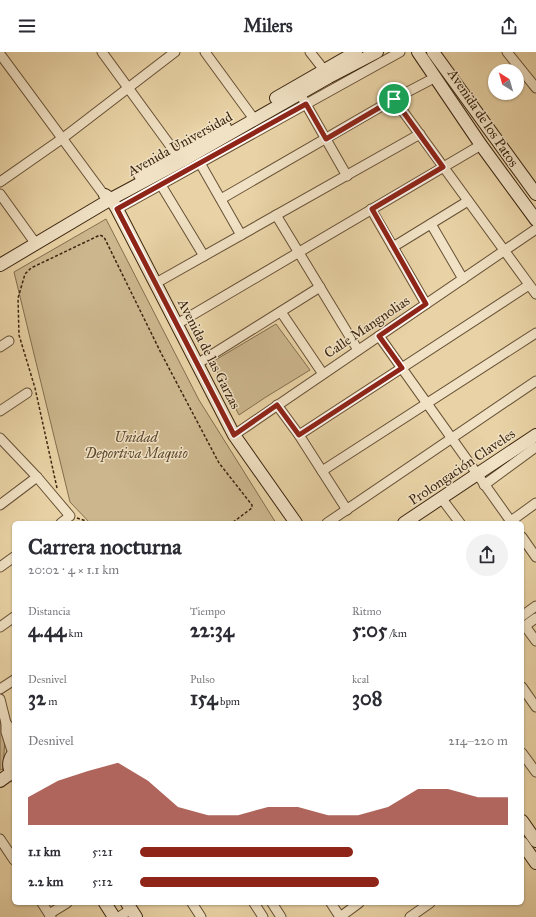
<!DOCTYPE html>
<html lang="es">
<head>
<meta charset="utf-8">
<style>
	:root { --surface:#fff; --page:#f2f2f3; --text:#2b2b33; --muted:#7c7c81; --accent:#8f2418 }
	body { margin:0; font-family:"IM FELL Great Primer",serif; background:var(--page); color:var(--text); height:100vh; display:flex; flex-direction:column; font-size:15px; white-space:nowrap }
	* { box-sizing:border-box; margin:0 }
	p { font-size:13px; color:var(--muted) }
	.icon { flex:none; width:22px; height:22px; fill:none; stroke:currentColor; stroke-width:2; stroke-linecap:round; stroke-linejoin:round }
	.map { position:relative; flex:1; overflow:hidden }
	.details { position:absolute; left:12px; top:469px; width:512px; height:384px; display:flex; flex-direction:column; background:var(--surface); border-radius:6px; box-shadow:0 1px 3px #0004 }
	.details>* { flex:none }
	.needle { width:26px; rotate:323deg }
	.controls { position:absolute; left:488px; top:12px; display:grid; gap:8px }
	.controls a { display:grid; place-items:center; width:36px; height:36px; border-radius:50%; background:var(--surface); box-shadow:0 1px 3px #0004; font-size:20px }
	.pin { position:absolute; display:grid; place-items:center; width:34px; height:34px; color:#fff; margin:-17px; border:2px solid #fff; border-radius:50%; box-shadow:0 1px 4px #0007 }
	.round { display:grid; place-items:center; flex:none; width:42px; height:42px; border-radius:21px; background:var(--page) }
	.summary { display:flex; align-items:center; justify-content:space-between; height:68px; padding:0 16px }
	h1 { font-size:22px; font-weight:800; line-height:30px }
	.stats { display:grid; grid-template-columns:repeat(3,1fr); gap:6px; height:68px; padding:4px 16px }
	.stats div { display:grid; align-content:center }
	.stats b { font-size:20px; font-weight:800 }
	.stats small { font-size:11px; font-weight:400 }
	.stats p { font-size:11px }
	.chart { height:112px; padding:8px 16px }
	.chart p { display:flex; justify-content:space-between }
	.chart svg { width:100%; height:72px; margin-top:4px; fill:var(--accent); opacity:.7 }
	ul { padding:0 16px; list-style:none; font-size:13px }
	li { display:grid; grid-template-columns:64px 48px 1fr; align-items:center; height:30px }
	li i { height:10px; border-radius:5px; background:var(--accent) }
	header { display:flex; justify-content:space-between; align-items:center; height:52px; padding:0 16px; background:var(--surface); font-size:18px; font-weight:800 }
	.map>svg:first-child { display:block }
	.green { fill:#ccb68d; stroke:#846e4f }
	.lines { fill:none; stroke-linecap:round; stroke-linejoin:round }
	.street-casing { stroke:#675136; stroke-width:11 }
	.secondary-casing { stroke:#3c2611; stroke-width:14 }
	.path { stroke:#3c2611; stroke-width:1.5; stroke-dasharray:3 2; stroke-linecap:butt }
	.street { stroke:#f1e2c5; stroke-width:9 }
	.secondary { stroke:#f1e2c5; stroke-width:12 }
	.route-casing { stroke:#fff; stroke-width:8 }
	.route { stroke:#8f2418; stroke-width:5 }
	.labels { text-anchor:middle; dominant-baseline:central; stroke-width:3; stroke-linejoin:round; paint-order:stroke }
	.street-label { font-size:14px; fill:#3c2611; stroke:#f1e2c5 }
	.park-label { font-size:14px; font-style:italic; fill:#604a30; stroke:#f1e2c5 }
</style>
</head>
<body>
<header><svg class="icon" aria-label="menu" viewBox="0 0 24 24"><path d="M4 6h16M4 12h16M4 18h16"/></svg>Milers<svg class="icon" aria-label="share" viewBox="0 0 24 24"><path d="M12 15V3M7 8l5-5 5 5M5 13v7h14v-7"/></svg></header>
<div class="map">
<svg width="536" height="865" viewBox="0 0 536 865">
	<rect width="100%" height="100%" fill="#e9d3a6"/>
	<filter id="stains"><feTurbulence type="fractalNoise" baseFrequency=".005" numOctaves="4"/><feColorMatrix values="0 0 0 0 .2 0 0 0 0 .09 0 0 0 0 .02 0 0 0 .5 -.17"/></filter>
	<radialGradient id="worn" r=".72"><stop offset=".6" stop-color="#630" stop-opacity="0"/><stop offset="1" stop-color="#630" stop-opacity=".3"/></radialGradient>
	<g class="green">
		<path d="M106 167 199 348 276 471H90L70 450 14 220Z"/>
		<path d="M276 272 310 318 266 345 239 363 212 310Z"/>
		<path d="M0 667 5 685 3 717 0 718Z"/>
	</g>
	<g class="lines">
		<defs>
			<g id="street">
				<path d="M102 0 180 107"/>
				<path d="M205 0 254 67"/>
				<path d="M310 0 328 23"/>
				<path d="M507 0 536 36"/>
				<path d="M0 2 104 143"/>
				<path d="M303 47 347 124"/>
				<path d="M394 47 536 242"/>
				<path d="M200 111 241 183"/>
				<path d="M0 130 63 86 175 0"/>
				<path d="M161 133 204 204"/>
				<path d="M0 142 36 192"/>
				<path d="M221 147 394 47 436 25"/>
				<path d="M117 157 400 0"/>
				<path d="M371 157 426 252"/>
				<path d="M276 163 358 298"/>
				<path d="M431 172 463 227"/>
				<path d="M393 195 468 149"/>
				<path d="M156 231 420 82"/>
				<path d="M281 260 323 322"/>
				<path d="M177 272 481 93"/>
				<path d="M379 284 512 471"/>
				<path d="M0 295 9 289"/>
				<path d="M197 312 320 235"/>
				<path d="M277 353 299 383 347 458"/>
				<path d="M0 359 27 341"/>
				<path d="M234 383 536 177"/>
				<path d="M299 383 529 233"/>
				<path d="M0 386 37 425 70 464 61 471"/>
				<path d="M322 419 536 281"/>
				<path d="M484 433 536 395"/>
				<path d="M442 447 460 471"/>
				<path d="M0 453 37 425"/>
				<path d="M511 469 536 451"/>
				<path d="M327 471 536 329"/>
				<path d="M522 485 536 505"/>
				<path d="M0 515 14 505"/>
				<path d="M522 564 536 554"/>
				<path d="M525 574 536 589"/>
				<path d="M0 575 14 565"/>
				<path d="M522 576 536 566"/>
				<path d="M522 635 536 655"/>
				<path d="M0 637 14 628"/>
				<path d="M0 647 6 671V680L13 702"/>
				<path d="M6 671 14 681"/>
				<path d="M522 701 536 720"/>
				<path d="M0 787 14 808"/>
				<path d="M42 851 51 865"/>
				<path d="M192 851 201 865"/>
				<path d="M254 851 263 865"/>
				<path d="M272 851 281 865"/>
				<path d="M331 851 340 865 359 851"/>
				<path d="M49 862 67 851"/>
				<path d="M119 865 131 857"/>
				<path d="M410 865 430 851"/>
			</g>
			<g id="secondary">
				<path d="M418 0 481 93 536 168"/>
				<path d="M433 0 536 142"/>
				<path d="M276 46 356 0"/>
				<path d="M140 123 225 75"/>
				<path d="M105 143 111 147 117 157 234 383 296 471"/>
				<path d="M0 213 111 147 182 109 329 25 377 0"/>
				<path d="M404 471 536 383"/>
				<path d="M14 701C8 708 7 716 14 723"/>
				<path d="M0 729 11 721"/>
				<path d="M522 769 536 789"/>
				<path d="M522 791 536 811"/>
				<path d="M105 851 114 865"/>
				<path d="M127 851 136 865"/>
			</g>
		</defs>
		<use href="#street" class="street-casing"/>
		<use href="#secondary" class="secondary-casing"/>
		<g class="path">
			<path d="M57 436 35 336 19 283 18 246 25 222 31 216 100 183 104 185 161 301 219 411 252 453V456L232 471"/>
			<path d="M77 466 86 469 88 471"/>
		</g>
		<use href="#street" class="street"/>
		<use href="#secondary" class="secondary"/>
	</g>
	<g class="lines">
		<defs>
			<path id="route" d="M394 47 443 115 372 157 426 252 379 284 402 316 299 383 277 353 234 383 117 157 306 52 326 87Z"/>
		</defs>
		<use href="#route" class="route-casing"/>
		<use href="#route" class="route"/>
	</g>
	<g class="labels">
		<g class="street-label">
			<text transform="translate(483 66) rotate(56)">Avenida de los Patos</text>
			<text transform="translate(180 92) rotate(-29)">Avenida Universidad</text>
			<text transform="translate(367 275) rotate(-34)">Calle Mangnolias</text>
			<text transform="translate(209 302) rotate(63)">Avenida de las Garzas</text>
			<text transform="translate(462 415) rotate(-34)">Prolongación Claveles</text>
		</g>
		<g class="park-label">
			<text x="136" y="385">Unidad<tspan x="136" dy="16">Deportiva Maquio</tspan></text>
		</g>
	</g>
	<rect width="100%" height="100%" filter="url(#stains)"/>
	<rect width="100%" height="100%" fill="url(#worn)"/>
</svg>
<div class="controls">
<a><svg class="needle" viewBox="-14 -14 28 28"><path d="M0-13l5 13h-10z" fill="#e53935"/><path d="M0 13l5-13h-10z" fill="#7c7c81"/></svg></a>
</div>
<div class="pin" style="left:394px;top:47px;background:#1e9e55"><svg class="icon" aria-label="arrive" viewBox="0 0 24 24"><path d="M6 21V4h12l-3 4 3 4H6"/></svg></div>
<section class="details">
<div class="summary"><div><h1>Carrera nocturna</h1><p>20:02 · 4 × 1.1 km</p></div><a class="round"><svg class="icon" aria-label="share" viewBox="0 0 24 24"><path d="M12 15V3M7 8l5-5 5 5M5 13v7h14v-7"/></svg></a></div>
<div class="stats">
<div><p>Distancia</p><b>4.44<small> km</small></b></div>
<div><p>Tiempo</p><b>22:34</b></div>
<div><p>Ritmo</p><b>5:05<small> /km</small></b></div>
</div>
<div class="stats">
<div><p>Desnivel</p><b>32<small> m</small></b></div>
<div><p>Pulso</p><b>154<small> bpm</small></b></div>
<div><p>kcal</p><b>308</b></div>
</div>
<div class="chart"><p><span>Desnivel</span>214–220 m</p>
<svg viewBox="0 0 160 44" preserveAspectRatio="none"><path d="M0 44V27L10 17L20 11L30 6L40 17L50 33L60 38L70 38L80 33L90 33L100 38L110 38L120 33L130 22L140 22L150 27L160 27V44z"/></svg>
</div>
<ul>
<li><b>1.1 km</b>5:21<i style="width:58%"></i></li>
<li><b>2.2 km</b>5:12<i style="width:65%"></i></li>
</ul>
</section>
</div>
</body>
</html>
